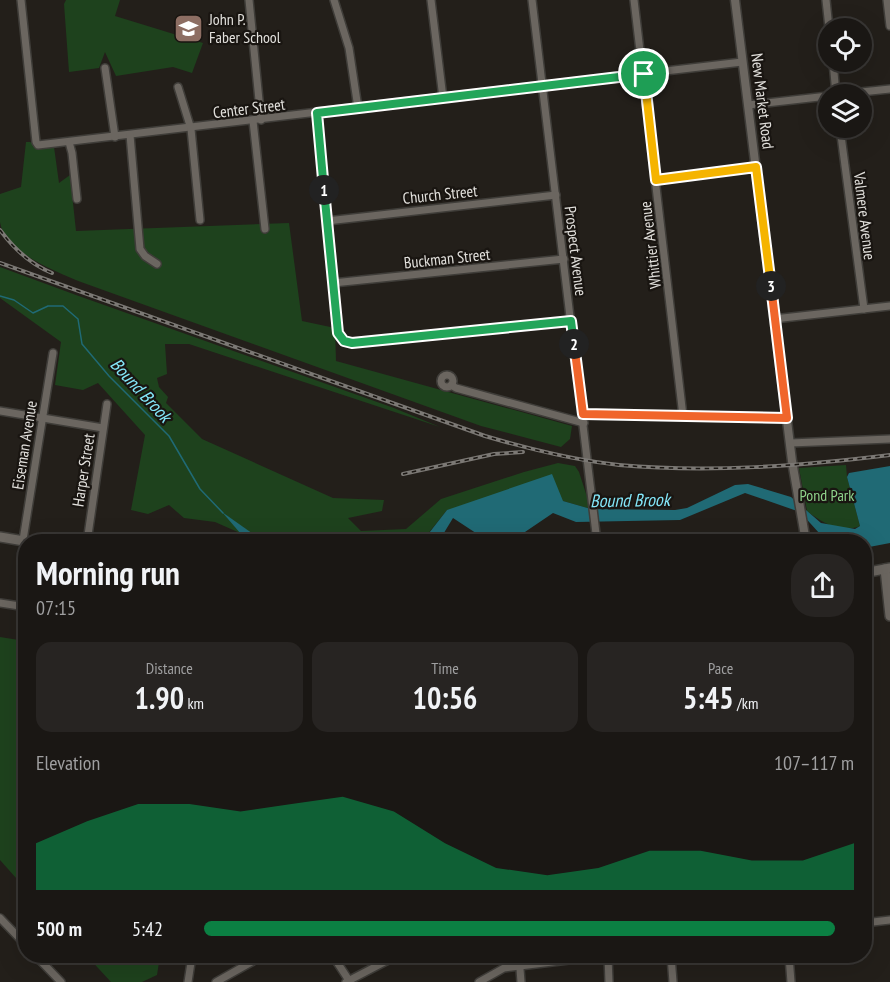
<!DOCTYPE html>
<html lang="en">
<head>
<meta charset="utf-8">
<style>
	:root { --surface:#1a1714; --page:#272422; --text:#f1f3f6; --muted:#9f9fa0; --line:#383634; --accent:#0b8043 }
	body { margin:0; font-family:"PT Sans Narrow",sans-serif; background:var(--page); color:var(--text); height:100vh; display:flex; flex-direction:column; font-size:22px; white-space:nowrap }
	* { box-sizing:border-box; margin:0 }
	p { font-size:20px; color:var(--muted) }
	.icon { flex:none; width:33px; height:33px; fill:none; stroke:currentColor; stroke-width:2; stroke-linecap:round; stroke-linejoin:round }
	.map { position:relative; flex:1; overflow:hidden }
	.drawer { position:absolute; left:18px; top:534px; width:854px; height:429px; display:flex; flex-direction:column; background:var(--surface); border-radius:24px; box-shadow:0 6px 24px #0002,0 0 0 2px var(--line) }
	.drawer>* { flex:none }
	.fabs { position:absolute; left:818px; top:18px; display:grid; gap:12px }
	.fabs a { display:grid; place-items:center; width:54px; height:54px; border-radius:50%; background:var(--surface); box-shadow:0 6px 24px #0002,0 0 0 2px var(--line); font-size:30px }
	.pin { position:absolute; display:grid; place-items:center; width:51px; height:51px; color:#fff; margin:-26px; border:3px solid #fff; border-radius:50%; box-shadow:0 2px 6px #0007 }
	.km { position:absolute; width:30px; height:30px; margin:-15px; border-radius:50%; background:#222; color:#fff; font-size:16px; line-height:30px; text-align:center }
	.round { display:grid; place-items:center; flex:none; width:63px; height:63px; border-radius:24px; background:var(--page) }
	.headline { display:flex; align-items:center; justify-content:space-between; height:102px; padding:0 18px }
	h1 { font-size:33px; font-weight:800; line-height:45px }
	.stats { display:grid; grid-template-columns:repeat(3,1fr); gap:9px; height:102px; padding:6px 18px }
	.stats div { display:grid; align-content:center; border-radius:15px; background:var(--page); text-align:center }
	.stats b { font-size:30px; font-weight:800 }
	.stats small { font-size:16px; font-weight:400 }
	.stats p { font-size:16px }
	.chart { height:168px; padding:12px 18px }
	.chart p { display:flex; justify-content:space-between }
	.chart svg { width:100%; height:108px; margin-top:6px; fill:var(--accent); opacity:.7 }
	ul { padding:0 18px; list-style:none; font-size:20px }
	li { display:grid; grid-template-columns:96px 72px 1fr; align-items:center; height:45px }
	li i { height:15px; border-radius:8px; background:var(--accent) }
	.map>svg:first-child { display:block }
	.green { fill:#1e421d }
	.water { fill:#206a75 }
	.lines { fill:none; stroke-linecap:round; stroke-linejoin:round }
	.stream { stroke:#206a75; stroke-width:1.5 }
	.minor-casing { stroke:#3f3d39; stroke-width:10 }
	.tertiary-casing { stroke:#3f3d39; stroke-width:11 }
	.secondary-casing { stroke:#3f3d39; stroke-width:12 }
	.minor { stroke:#6b6660; stroke-width:7 }
	.tertiary { stroke:#6b6660; stroke-width:8 }
	.secondary { stroke:#6b6660; stroke-width:9 }
	.rail-casing { stroke:#7b7874; stroke-width:4 }
	.rail { stroke:#191511; stroke-width:1.5; stroke-dasharray:4.5; stroke-linecap:butt }
	.split-1-casing { stroke:#fff; stroke-width:12 }
	.split-2-casing { stroke:#fff; stroke-width:12 }
	.split-3-casing { stroke:#fff; stroke-width:12 }
	.split-4-casing { stroke:#fff; stroke-width:12 }
	.split-1 { stroke:#22a559; stroke-width:8 }
	.split-2 { stroke:#22a559; stroke-width:8 }
	.split-3 { stroke:#f0652b; stroke-width:8 }
	.split-4 { stroke:#f5b400; stroke-width:8 }
	.labels { text-anchor:middle; dominant-baseline:central; stroke-width:4.5; stroke-linejoin:round; paint-order:stroke }
	.poi-label { font-size:16px; fill:#e2e0dc; stroke:#191511; text-anchor:start }
	.street-label { font-size:16px; fill:#e2e0dc; stroke:#191511 }
	.park-label { font-size:16px; fill:#8fd38b; stroke:#191511 }
	.water-label { font-size:18px; font-style:italic; fill:#84e7f9; stroke:#191511 }
</style>
</head>
<body>
<div class="map">
<svg width="890" height="982" viewBox="0 0 890 982">
	<rect width="100%" height="100%" fill="#231f1a"/>
	<g class="green">
		<path d="M66 0H120L115 16 203 43 192 73 173 67 116 76 105 52 99 68 69 72 64 4Z"/>
		<path d="M26 142H30L40 147H54L59 183 70 175 76 231 289 223 302 321 335 328 336 361 572 426 570 439 561 447 481 426 81 282C57 272 4 252 0 222 0 213 0 203 0 194L21 187Z"/>
		<path d="M0 267 76 295 394 408 440 427 189 344H165L167 374 157 378 159 387 168 397 166 403 202 439 333 498 384 500 382 511 348 518 361 531 406 529 441 499 524 472 558 463 575 466 579 472 591 509 563 501 447 510 422 541H258L215 522 184 518 169 505 148 514 131 510 145 435 98 383 83 390 55 385 61 342 0 298Z"/>
		<path d="M846 465 847 477 860 526C840 534 821 522 807 511L799 468Z"/>
		<path d="M0 637 25 641V888L0 860Z"/>
		<path d="M87 956H160L157 975 142 982H111Z"/>
	</g>
	<g class="water">
		<path d="M890 466V543L864 548V542L824 541 820 534 800 512 745 493 680 520 576 522 553 513 522 534 524 541H488L453 518 439 541 422 542 447 510 552 474 563 501 591 509 675 510 687 508 735 485 748 484 791 497 821 523 855 529 860 526 847 477 849 473Z"/>
		<path d="M222 512 263 541H247Z"/>
	</g>
	<g class="lines">
		<path class="stream" d="M0 296 14 300 33 313 48 306H63L78 319 82 344 109 376 169 436 200 489 223 513"/>
		<defs>
			<g id="minor">
				<path d="M21 0 36 142 38 145 742 62"/>
				<path d="M249 0 261 120"/>
				<path d="M334 0 349 48 358 108"/>
				<path d="M431 0 443 98"/>
				<path d="M532 0 597 542"/>
				<path d="M634 0 683 416"/>
				<path d="M826 0 829 28"/>
				<path d="M887 0 890 26"/>
				<path d="M833 62 836 94"/>
				<path d="M105 68 115 137"/>
				<path d="M178 87 191 129 200 220"/>
				<path d="M842 94 890 89"/>
				<path d="M748 105 828 96"/>
				<path d="M317 113 338 333 344 341 352 343 571 321"/>
				<path d="M253 121 265 229"/>
				<path d="M840 128 864 309"/>
				<path d="M130 135 140 249 145 256 157 264"/>
				<path d="M69 142 72 153 77 199"/>
				<path d="M656 180 756 167"/>
				<path d="M327 221 556 195"/>
				<path d="M333 283 564 259"/>
				<path d="M774 319 890 306"/>
				<circle cx="447" cy="381" r="6"/>
				<path d="M451 385 456 388 584 423"/>
				<path d="M0 411 103 428"/>
				<path d="M583 414 787 418"/>
				<path d="M790 443 890 439"/>
				<path d="M23 540 53 353"/>
				<path d="M87 542 107 404"/>
				<path d="M0 603 26 607"/>
				<path d="M0 918 26 945"/>
				<path d="M864 923 890 920"/>
				<path d="M36 956 61 982"/>
				<path d="M333 956 350 982"/>
				<path d="M519 956 521 982"/>
				<path d="M608 956 609 982"/>
				<path d="M671 956 673 982"/>
				<path d="M789 956 791 982"/>
				<path d="M188 982 192 956"/>
				<path d="M216 982 262 956"/>
				<path d="M346 982 396 956"/>
				<path d="M479 982 504 968 601 956"/>
			</g>
			<path id="tertiary" d="M735 0 792 461 806 542"/>
			<g id="secondary">
				<path d="M0 537 30 542"/>
				<path d="M885 569 890 616"/>
				<path d="M864 573 890 568"/>
			</g>
		</defs>
		<use href="#minor" class="minor-casing"/>
		<use href="#tertiary" class="tertiary-casing"/>
		<use href="#secondary" class="secondary-casing"/>
		<use href="#minor" class="minor"/>
		<use href="#tertiary" class="tertiary"/>
		<use href="#secondary" class="secondary"/>
		<defs>
			<g id="rail">
				<path d="M0 230C14 249 30 264 52 273"/>
				<path d="M0 263 485 436C529 449 573 460 619 465 709 473 801 466 890 455"/>
				<path d="M403 474 494 454 523 452"/>
			</g>
		</defs>
		<use href="#rail" class="rail-casing"/>
		<use href="#rail" class="rail"/>
	</g>
	<g class="lines">
		<defs>
			<path id="split-1" d="M324 190 317 113 644 74"/>
			<path id="split-2" d="M324 190 338 333 344 341 352 343 571 321 574 344"/>
			<path id="split-3" d="M574 344 583 414 787 418 771 286"/>
			<path id="split-4" d="M644 74 656 180 756 167 771 286"/>
		</defs>
		<use href="#split-1" class="split-1-casing"/>
		<use href="#split-2" class="split-2-casing"/>
		<use href="#split-3" class="split-3-casing"/>
		<use href="#split-4" class="split-4-casing"/>
		<use href="#split-1" class="split-1"/>
		<use href="#split-2" class="split-2"/>
		<use href="#split-3" class="split-3"/>
		<use href="#split-4" class="split-4"/>
	</g>
	<defs>
		<symbol id="school-square" viewBox="-11 -11 22 22"><rect x="-9" y="-9" width="18" height="18" rx="4" fill="#8d6e63" stroke="#191511"/><path d="M0-5L7-2L0 1L-7-2ZM-4 1L0 2.5L4 1V4Q0 6-4 4Z" fill="#fff"/></symbol>
	</defs>
	<g fill-rule="evenodd">
		<use href="#school-square" x="172" y="12" width="33" height="33"/>
	</g>
	<g class="labels">
		<g class="poi-label">
			<text x="209" y="19">John P.<tspan x="209" dy="18">Faber School</tspan></text>
		</g>
		<g class="street-label">
			<text transform="translate(763 101) rotate(83)">New Market Road</text>
			<text transform="translate(249 108) rotate(-7)">Center Street</text>
			<text transform="translate(440 194) rotate(-6)">Church Street</text>
			<text transform="translate(865 216) rotate(83)">Valmere Avenue</text>
			<text transform="translate(650 245) rotate(-97)">Whittier Avenue</text>
			<text transform="translate(576 251) rotate(83)">Prospect Avenue</text>
			<text transform="translate(447 258) rotate(-6)">Buckman Street</text>
			<text transform="translate(24 445) rotate(-81)">Eiseman Avenue</text>
			<text transform="translate(83 470) rotate(-81)">Harper Street</text>
		</g>
		<g class="park-label">
			<text x="827" y="495">Pond Park</text>
		</g>
		<g class="water-label">
			<text transform="translate(141 390) rotate(47)">Bound Brook</text>
			<text transform="translate(630 500) rotate(-1)">Bound Brook</text>
		</g>
	</g>
</svg>
<div class="fabs">
<a><svg class="icon" aria-label="locate" viewBox="0 0 24 24"><circle cx="12" cy="12" r="6"/><path d="M12 2v4M12 18v4M2 12h4M18 12h4"/></svg></a>
<a><svg class="icon" aria-label="layers" viewBox="0 0 24 24"><path d="M12 4l9 5-9 5-9-5zM3 14l9 5 9-5"/></svg></a>
</div>
<div class="pin" style="left:644px;top:74px;background:#1e9e55"><svg class="icon" aria-label="arrive" viewBox="0 0 24 24"><path d="M6 21V4h12l-3 4 3 4H6"/></svg></div>
<b class="km" style="left:324px;top:190px">1</b>
<b class="km" style="left:574px;top:344px">2</b>
<b class="km" style="left:771px;top:286px">3</b>
<section class="drawer">
<div class="headline"><div><h1>Morning run</h1><p>07:15</p></div><a class="round"><svg class="icon" aria-label="share" viewBox="0 0 24 24"><path d="M12 15V3M7 8l5-5 5 5M5 13v7h14v-7"/></svg></a></div>
<div class="stats">
<div><p>Distance</p><b>1.90<small> km</small></b></div>
<div><p>Time</p><b>10:56</b></div>
<div><p>Pace</p><b>5:45<small> /km</small></b></div>
</div>
<div class="chart"><p><span>Elevation</span>107–117 m</p>
<svg viewBox="0 0 160 44" preserveAspectRatio="none"><path d="M0 44V25L10 16L20 9L30 9L40 12L50 9L60 6L70 12L80 25L90 35L100 38L110 35L120 28L130 28L140 32L150 32L160 25V44z"/></svg>
</div>
<ul>
<li><b>500 m</b>5:42<i style="width:97%"></i></li>
</ul>
</section>
</div>
</body>
</html>
